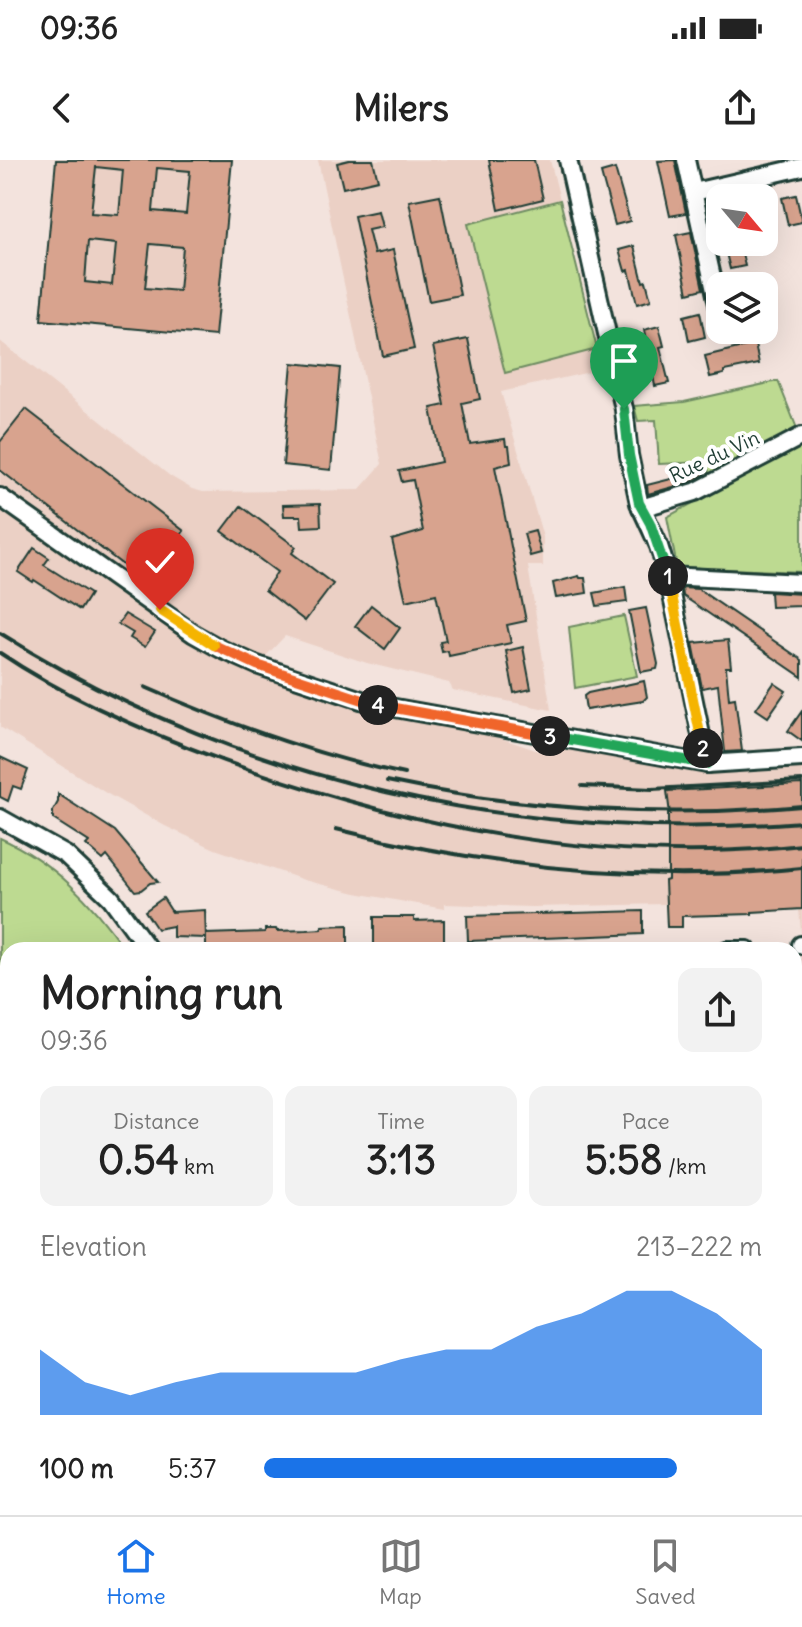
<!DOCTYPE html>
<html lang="en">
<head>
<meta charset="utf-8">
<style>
	:root { --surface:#fff; --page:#f2f2f2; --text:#222; --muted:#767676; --line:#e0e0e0; --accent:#1a73e8 }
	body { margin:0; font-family:Delius,sans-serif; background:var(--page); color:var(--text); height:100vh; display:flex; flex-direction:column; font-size:30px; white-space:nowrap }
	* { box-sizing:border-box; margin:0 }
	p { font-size:26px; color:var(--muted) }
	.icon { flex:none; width:44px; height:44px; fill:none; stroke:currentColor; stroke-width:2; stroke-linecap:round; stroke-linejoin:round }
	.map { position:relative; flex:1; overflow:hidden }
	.side { position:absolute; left:0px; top:782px; width:802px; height:574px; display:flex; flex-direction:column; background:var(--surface); border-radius:24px 24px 0 0; box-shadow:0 8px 32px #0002 }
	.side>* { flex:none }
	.needle { width:52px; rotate:119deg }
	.controls { position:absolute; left:706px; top:24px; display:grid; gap:16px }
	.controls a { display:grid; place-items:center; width:72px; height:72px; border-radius:16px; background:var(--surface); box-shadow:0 8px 32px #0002; font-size:40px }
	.pin { position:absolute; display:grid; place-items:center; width:68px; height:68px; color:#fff; margin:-82px -34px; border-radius:50% 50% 50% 0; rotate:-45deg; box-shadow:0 0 8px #0007 }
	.pin .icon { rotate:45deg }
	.km { position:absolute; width:40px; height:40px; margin:-20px; border-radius:50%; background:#222; color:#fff; font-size:22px; line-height:40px; text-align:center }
	.round { display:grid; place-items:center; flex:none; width:84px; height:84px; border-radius:16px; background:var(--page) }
	.head { display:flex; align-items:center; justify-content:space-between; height:136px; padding:0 40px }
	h1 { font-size:44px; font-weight:800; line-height:60px }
	.metrics { display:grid; grid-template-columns:repeat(3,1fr); gap:12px; height:136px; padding:8px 40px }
	.metrics div { display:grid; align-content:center; border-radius:16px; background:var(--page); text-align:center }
	.metrics b { font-size:40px; font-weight:800 }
	.metrics small { font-size:22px; font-weight:400 }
	.metrics p { font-size:22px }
	.chart { height:224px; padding:16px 40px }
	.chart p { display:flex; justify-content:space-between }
	.chart svg { width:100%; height:144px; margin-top:8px; fill:var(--accent); opacity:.7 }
	ul { padding:0 40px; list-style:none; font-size:26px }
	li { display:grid; grid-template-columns:128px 96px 1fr; align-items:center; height:60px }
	li i { height:20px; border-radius:10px; background:var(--accent) }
	.status { display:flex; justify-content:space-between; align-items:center; height:56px; padding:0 40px; background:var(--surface); direction:ltr }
	.status svg { height:22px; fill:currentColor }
	header { display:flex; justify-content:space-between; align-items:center; height:104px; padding:0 40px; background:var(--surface); font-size:36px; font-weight:800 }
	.menu { display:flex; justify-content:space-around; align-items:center; height:112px; border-top:2px solid var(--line); background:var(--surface); font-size:22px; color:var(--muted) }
	.menu a { display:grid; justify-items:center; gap:4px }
	.menu .current { color:var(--accent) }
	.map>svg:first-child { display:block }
	.built { fill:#ebd0c5 }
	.green { fill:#bdda91; stroke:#6e8c62; stroke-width:2 }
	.building { fill:#d8a38e; stroke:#1f3d34; stroke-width:2; fill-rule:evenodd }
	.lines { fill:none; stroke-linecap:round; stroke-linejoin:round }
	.minor-casing { stroke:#1f3d34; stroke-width:22 }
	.major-casing { stroke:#1f3d34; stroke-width:26 }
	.minor { stroke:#fff; stroke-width:16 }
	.major { stroke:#fcdcac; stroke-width:20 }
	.rail { stroke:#1f3d34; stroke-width:4 }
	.split-1-casing { stroke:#fff; stroke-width:16 }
	.split-2-casing { stroke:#fff; stroke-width:16 }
	.split-3-casing { stroke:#fff; stroke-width:16 }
	.split-4-casing { stroke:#fff; stroke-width:16 }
	.split-5-casing { stroke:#fff; stroke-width:16 }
	.split-6-casing { stroke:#fff; stroke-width:16 }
	.split-1 { stroke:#22a559; stroke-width:10 }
	.split-2 { stroke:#f5b400; stroke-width:10 }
	.split-3 { stroke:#22a559; stroke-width:10 }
	.split-4 { stroke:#f0652b; stroke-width:10 }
	.split-5 { stroke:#f0652b; stroke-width:10 }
	.split-6 { stroke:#f5b400; stroke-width:10 }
	.labels { text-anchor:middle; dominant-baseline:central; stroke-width:8; stroke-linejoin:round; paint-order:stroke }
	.street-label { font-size:20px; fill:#1f3d34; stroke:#fff }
</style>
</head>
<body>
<div class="status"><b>09:36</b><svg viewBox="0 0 49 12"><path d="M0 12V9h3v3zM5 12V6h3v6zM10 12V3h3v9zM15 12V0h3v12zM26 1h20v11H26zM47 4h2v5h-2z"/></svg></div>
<header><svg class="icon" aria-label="back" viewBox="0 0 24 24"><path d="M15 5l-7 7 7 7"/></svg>Milers<svg class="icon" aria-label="share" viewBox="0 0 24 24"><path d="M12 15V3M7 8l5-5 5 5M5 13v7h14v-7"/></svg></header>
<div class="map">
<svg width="802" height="1355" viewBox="0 0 802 1355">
	<rect width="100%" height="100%" fill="#f3e3dd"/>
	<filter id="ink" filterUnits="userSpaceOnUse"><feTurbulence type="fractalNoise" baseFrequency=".0125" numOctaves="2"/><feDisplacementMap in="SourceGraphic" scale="16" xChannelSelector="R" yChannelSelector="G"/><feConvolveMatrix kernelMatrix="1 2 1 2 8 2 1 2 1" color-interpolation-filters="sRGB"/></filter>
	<g filter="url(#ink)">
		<g class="built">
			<path d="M56 0H232L215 176 41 160Z"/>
			<path d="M318 0H550L603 209 501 232 543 377V406H528L551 550 453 530 449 523 367 503 285 476 263 499 227 483 140 429 0 326V181L170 316 192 329 203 332 359 330 382 304Z"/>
			<path d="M0 345 243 507 350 545 480 571 541 592 545 583 702 612 802 607V783L799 749 753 752 752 754 682 756V767H667L665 744 532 747 444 744V749L356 733 304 720 215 689 165 666 106 633 0 567Z"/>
			<rect x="470" y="1348" width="51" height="7"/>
		</g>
		<g class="green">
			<path d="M560 40 597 189 505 213 468 64Z"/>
			<path d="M778 221 798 271 711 319 706 302 659 304 656 260 638 261 634 246 684 242Z"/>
			<path d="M802 284V412L677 407 667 357Z"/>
			<path d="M624 456 637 516 575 528 569 467Z"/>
			<path d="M0 678C54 702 92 742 125 790H8L7 878H0Z"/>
			<path d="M8 890V935H0V891Z"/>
			<path d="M534 1348H689L694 1355H534Z"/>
		</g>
		<g class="building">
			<path d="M56 0H232L215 176 41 160ZM96 7 123 10 119 55 91 53ZM157 8 190 11 186 54 153 51ZM88 81 116 84 112 125 85 122ZM150 84 183 87 179 131 145 128Z"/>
			<path d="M349 0H373L378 20 343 28 337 3Z"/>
			<path d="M489 0H534L543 39 499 50Z"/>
			<path d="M675 0 686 53 670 56 658 1Z"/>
			<path d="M615 9 630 61 615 65 601 13Z"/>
			<path d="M440 35 460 135 429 141 409 41Z"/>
			<path d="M796 35 802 62 788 65 782 38Z"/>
			<path d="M378 51 382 67 368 70 374 94 393 90 414 189 383 196 354 56Z"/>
			<path d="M691 72 703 129 688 133 676 75Z"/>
			<path d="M740 85 745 106 730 109 725 89Z"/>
			<path d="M634 86 643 122 646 121 651 140 637 144 629 110 625 111 619 90Z"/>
			<path d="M700 152 705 177 689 181 684 156Z"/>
			<path d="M659 166 664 186 660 187 669 223 655 226 644 170Z"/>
			<path d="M468 179 480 239 462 243 470 284 505 279 506 286H509L511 303 495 307 526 461 507 465 511 483 449 496 448 491 442 492 440 482 446 481 436 434 406 441 392 380 423 371 413 320 402 322 399 311 441 302 431 248 445 245 433 186Z"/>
			<path d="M755 184 759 204 724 211V214L710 217 705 196Z"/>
			<path d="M292 203 340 208 331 310 283 305Z"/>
			<path d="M26 249 184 371 145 422 0 310V282Z"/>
			<path d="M703 306 705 314 691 322 648 334 647 325 695 313 694 308Z"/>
			<path d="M320 344 321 366 302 367 301 356H284L283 345Z"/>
			<path d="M241 346 296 387 292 393 333 424 305 461 265 430 277 412 222 371Z"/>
			<path d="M535 371 541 393 530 396 524 374Z"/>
			<path d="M34 388 49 398 44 405 90 434 80 450 34 420 33 422 18 412Z"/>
			<path d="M579 416 580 418H585L587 433 556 438 553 423Z"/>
			<path d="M625 427 627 442 597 446 594 433Z"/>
			<path d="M682 428 698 429 802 500V517L683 436Z"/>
			<path d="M770 432 802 434V446L771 447Z"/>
			<path d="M371 445 400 468 385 489 355 466Z"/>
			<path d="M646 448 658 504 657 509 641 512 629 451Z"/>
			<path d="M125 454 155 472 145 487 130 478 133 473 118 464Z"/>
			<path d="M728 480 731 507H726L729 539 735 538 742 591 725 592 718 525 702 528 693 483Z"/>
			<path d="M523 487 531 529 514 533 506 491Z"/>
			<path d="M644 521 647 537 643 541 586 550 584 536 588 533Z"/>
			<path d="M774 523 786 531 768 557 756 549Z"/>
			<path d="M802 551V581L788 571Z"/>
			<path d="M0 597 28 610 21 629 13 626 8 641 0 637Z"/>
			<path d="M802 624V749L752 752V754L682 756V767H667L665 721 668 720V654H670L667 631Z"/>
			<path d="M58 634 115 671 158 722 150 723 141 730 135 731 107 696 103 700 86 685 89 682 53 659V651L58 642Z"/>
			<path d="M163 738 172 752 205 750 206 778 173 777V766L157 769 145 751Z"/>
			<path d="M643 751V774L468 781 467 756Z"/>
			<path d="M374 757H414V761L444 760V785L374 787Z"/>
			<path d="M348 765V789L206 790V774L265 772V769H276L277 771 306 770 322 769V766Z"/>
		</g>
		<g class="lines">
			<defs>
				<g id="minor">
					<path d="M568 0 624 249 629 295 639 343 659 386 668 416 707 604"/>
					<path d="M686 0 720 153"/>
					<path d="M694 32 802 7"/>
					<path d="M0 337 194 474 221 489 257 505 373 544 707 604 802 598"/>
					<path d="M641 348 695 332 802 276"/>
					<path d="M668 416 802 423"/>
					<path d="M0 658 66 695 111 738 149 790"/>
					<path d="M801 785H802"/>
					<path d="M727 790H747"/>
					<path d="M0 974H8"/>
					<path d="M0 1057H8"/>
					<path d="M794 1252H802"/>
					<path d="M0 1315H8"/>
					<path d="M271 1355 272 1348"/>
					<path d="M530 1355 534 1348"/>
				</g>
				<g id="major">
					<path d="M0 1282 8 1281"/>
					<path d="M794 1288 802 1289"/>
					<path d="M794 1333 802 1334"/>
					<path d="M721 1355 722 1348"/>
					<path d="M749 1355 751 1348"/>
				</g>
			</defs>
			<use href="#minor" class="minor-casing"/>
			<use href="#major" class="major-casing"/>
			<use href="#minor" class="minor"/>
			<use href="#major" class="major"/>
			<g class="rail">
				<path d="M0 473C239 623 522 684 802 662"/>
				<path d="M0 493C68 539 148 573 224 601 410 668 604 707 802 685"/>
				<path d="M145 527C229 564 315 595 404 614"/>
				<path d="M387 621C523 650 663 658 802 646"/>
				<path d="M582 626 652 629 802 621"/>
				<path d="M336 669C487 707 647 724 802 708"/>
			</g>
		</g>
	</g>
	<g class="lines" filter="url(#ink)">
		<defs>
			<path id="split-1" d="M624 249 629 295 639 343 650 363 668 416"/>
			<path id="split-2" d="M668 416 703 588"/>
			<path id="split-3" d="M550 576 707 604 703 588"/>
			<path id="split-4" d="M378 545 550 576"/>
			<path id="split-5" d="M214 485 257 505 378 545"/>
			<path id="split-6" d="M160 450 214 485"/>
		</defs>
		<use href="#split-1" class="split-1-casing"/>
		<use href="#split-2" class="split-2-casing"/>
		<use href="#split-3" class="split-3-casing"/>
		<use href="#split-4" class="split-4-casing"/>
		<use href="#split-5" class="split-5-casing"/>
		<use href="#split-6" class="split-6-casing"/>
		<use href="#split-1" class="split-1"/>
		<use href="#split-2" class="split-2"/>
		<use href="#split-3" class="split-3"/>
		<use href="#split-4" class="split-4"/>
		<use href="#split-5" class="split-5"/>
		<use href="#split-6" class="split-6"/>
	</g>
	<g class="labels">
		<g class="street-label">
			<text transform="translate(714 296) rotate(-25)">Rue du Vin</text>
		</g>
	</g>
</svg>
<div class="controls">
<a><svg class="needle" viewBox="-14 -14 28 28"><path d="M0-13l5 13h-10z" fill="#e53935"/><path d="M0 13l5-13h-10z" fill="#767676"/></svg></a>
<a><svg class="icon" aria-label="layers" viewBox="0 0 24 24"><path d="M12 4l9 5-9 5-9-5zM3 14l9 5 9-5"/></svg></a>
</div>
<div class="pin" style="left:624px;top:249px;background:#1e9e55"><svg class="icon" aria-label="arrive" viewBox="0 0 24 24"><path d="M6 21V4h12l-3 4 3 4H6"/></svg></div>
<div class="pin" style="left:160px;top:450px;background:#d93025"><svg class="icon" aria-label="check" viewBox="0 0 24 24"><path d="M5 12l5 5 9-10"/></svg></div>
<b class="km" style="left:668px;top:416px">1</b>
<b class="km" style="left:703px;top:588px">2</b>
<b class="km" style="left:550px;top:576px">3</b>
<b class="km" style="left:378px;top:545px">4</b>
<section class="side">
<div class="head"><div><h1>Morning run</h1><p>09:36</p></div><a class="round"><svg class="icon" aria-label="share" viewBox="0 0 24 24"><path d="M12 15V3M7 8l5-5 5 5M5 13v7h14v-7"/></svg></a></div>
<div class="metrics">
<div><p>Distance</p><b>0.54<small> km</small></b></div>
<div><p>Time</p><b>3:13</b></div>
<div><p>Pace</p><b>5:58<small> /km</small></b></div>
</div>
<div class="chart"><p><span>Elevation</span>213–222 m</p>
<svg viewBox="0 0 160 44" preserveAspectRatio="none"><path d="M0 44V24L10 34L20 38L30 34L40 31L50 31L60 31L70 31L80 27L90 24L100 24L110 17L120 13L130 6L140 6L150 13L160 24V44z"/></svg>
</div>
<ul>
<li><b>100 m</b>5:37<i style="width:83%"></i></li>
</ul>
</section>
</div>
<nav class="menu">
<a class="current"><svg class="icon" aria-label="home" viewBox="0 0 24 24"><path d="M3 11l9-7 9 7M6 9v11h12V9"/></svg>Home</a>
<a><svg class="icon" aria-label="map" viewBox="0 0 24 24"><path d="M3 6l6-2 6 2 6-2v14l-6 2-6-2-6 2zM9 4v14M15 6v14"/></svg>Map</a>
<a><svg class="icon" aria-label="saved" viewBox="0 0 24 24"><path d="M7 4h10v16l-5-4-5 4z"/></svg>Saved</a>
</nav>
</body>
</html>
